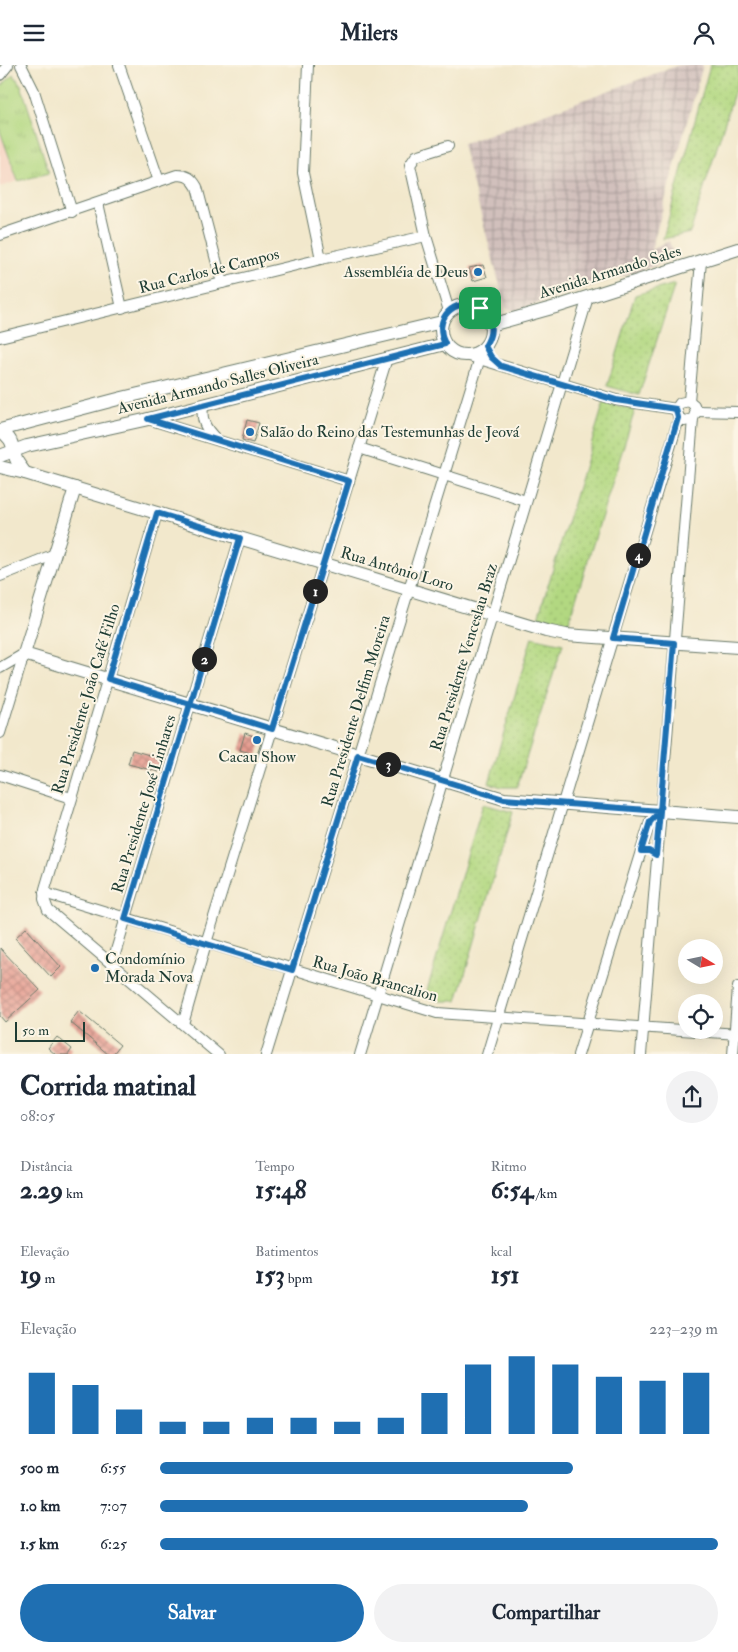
<!DOCTYPE html>
<html lang="pt">
<head>
<meta charset="utf-8">
<style>
	:root { --surface:#fff; --page:#f2f2f3; --text:#1f2937; --muted:#747a83; --accent:#1f6fb2 }
	body { margin:0; font-family:"IM FELL Double Pica",serif; background:var(--page); color:var(--text); height:100vh; display:flex; flex-direction:column; font-size:19px; white-space:nowrap }
	* { box-sizing:border-box; margin:0 }
	p { font-size:16px; color:var(--muted) }
	.icon { flex:none; width:28px; height:28px; fill:none; stroke:currentColor; stroke-width:2; stroke-linecap:round; stroke-linejoin:round }
	.map { position:relative; height:989px; overflow:hidden }
	.side { display:flex; flex-direction:column; background:var(--surface); flex:1 }
	.side>* { flex:none }
	.needle { width:32px; rotate:100deg }
	.buttons { position:absolute; left:678px; top:874px; display:grid; gap:10px }
	.buttons a { display:grid; place-items:center; width:45px; height:45px; border-radius:50%; background:var(--surface); box-shadow:0 5px 20px #0002; font-size:25px }
	.scale { position:absolute; left:15px; bottom:12px; width:70px; box-sizing:border-box; padding-left:5px; border:2px solid #1f3d34; border-top:0; font-size:14px; line-height:18px; white-space:nowrap; color:#1f3d34; -webkit-text-stroke:4px #fcf5e5; paint-order:stroke }
	.pin { position:absolute; display:grid; place-items:center; width:42px; height:42px; color:#fff; margin:-21px; border-radius:10px; box-shadow:0 2px 8px #0006 }
	.km { position:absolute; width:25px; height:25px; margin:-12px; border-radius:50%; background:#222; color:#fff; font-size:14px; line-height:25px; text-align:center }
	.round { display:grid; place-items:center; flex:none; width:52px; height:52px; border-radius:26px; background:var(--page) }
	.head { display:flex; align-items:center; justify-content:space-between; height:85px; padding:0 20px }
	h1 { font-size:28px; font-weight:800; line-height:38px }
	.figures { display:grid; grid-template-columns:repeat(3,1fr); gap:8px; height:85px; padding:5px 20px }
	.figures div { display:grid; align-content:center }
	.figures b { font-size:25px; font-weight:800 }
	.figures small { font-size:14px; font-weight:400 }
	.figures p { font-size:14px }
	.chart { height:140px; padding:10px 20px }
	.chart p { display:flex; justify-content:space-between }
	.chart svg { width:100%; height:90px; margin-top:5px; stroke:var(--accent); stroke-width:6 }
	.cta { display:flex; gap:10px; margin-top:auto; padding:10px 20px }
	.cta a { flex:1; height:58px; border-radius:30px; background:var(--accent); color:#fff; font-size:20px; font-weight:800; line-height:58px; text-align:center }
	.cta a+a { background:var(--page); color:var(--text) }
	ul { padding:0 20px; list-style:none; font-size:16px }
	li { display:grid; grid-template-columns:80px 60px 1fr; align-items:center; height:38px }
	li i { height:12px; border-radius:6px; background:var(--accent) }
	header { display:flex; justify-content:space-between; align-items:center; height:65px; padding:0 20px; background:var(--surface); font-size:22px; font-weight:800 }
	.map>svg:first-child { display:block }
	.built { fill:#f5d3c1 }
	.industrial { fill:url(#industrial-grid) }
	.grass { fill:url(#grass-dots); stroke:#688a5a }
	.park { fill:url(#park-tufts); stroke:#688a5a }
	.building { fill:url(#building-cross-hatch) }
	.lines { fill:none; stroke-linecap:round; stroke-linejoin:round }
	.minor-casing { stroke:#697969; stroke-width:12 }
	.tertiary-casing { stroke:#697969; stroke-width:14 }
	.minor { stroke:#fff; stroke-width:10 }
	.tertiary { stroke:#fff; stroke-width:12 }
	.route-casing { stroke:#fff; stroke-width:10 }
	.route { stroke:#1f6fb2; stroke-width:6 }
	.poi-dot { fill:#1f6fb2; stroke:#fcf5e5; stroke-width:2 }
	.labels { text-anchor:middle; dominant-baseline:central; stroke-width:4; stroke-linejoin:round; paint-order:stroke }
	.street-label { font-size:16px; fill:#1f3d34; stroke:#fcf5e5 }
	.poi-label { font-size:16px; fill:#1f3d34; stroke:#fcf5e5; text-anchor:start }
</style>
</head>
<body>
<header><svg class="icon" aria-label="menu" viewBox="0 0 24 24"><path d="M4 6h16M4 12h16M4 18h16"/></svg>Milers<svg class="icon" aria-label="person" viewBox="0 0 24 24"><circle cx="12" cy="8" r="4"/><path d="M4 21q1-7 8-7t8 7"/></svg></header>
<div class="map">
<svg width="738" height="990" viewBox="0 0 738 990">
	<defs>
		<pattern id="industrial-grid" width="8" height="8" patternUnits="userSpaceOnUse" patternTransform="scale(1.25)"><rect width="8" height="8" fill="#d1c0bc"/><path d="M0 4h8M4 0v8" fill="none" stroke="#a99d9a"/></pattern>
		<pattern id="grass-dots" width="8" height="8" patternUnits="userSpaceOnUse" patternTransform="scale(1.25)"><rect width="8" height="8" fill="#b2d881"/><path d="M2 2h.1M6 6h.1" fill="none" stroke="#99ba70" stroke-width="1.8" stroke-linecap="round"/></pattern>
		<pattern id="park-tufts" width="24" height="20" patternUnits="userSpaceOnUse" patternTransform="scale(1.25)"><rect width="24" height="20" fill="#b2d881"/><path d="M3 7l-1-3M5 7V3M7 7l1-3M15 17l-1-3M17 17v-4M19 17l1-3" fill="none" stroke="#99ba70"/></pattern>
		<pattern id="building-cross-hatch" width="8" height="8" patternUnits="userSpaceOnUse" patternTransform="scale(1.25)"><rect width="8" height="8" fill="#e69c90"/><path d="M0 0l8 8M0 8l8-8" fill="none" stroke="#ba8076"/></pattern>
	</defs>
	<rect width="100%" height="100%" fill="#fcf5e5"/>
	<filter id="ink" filterUnits="userSpaceOnUse"><feTurbulence type="fractalNoise" baseFrequency=".02" numOctaves="2"/><feDisplacementMap in="SourceGraphic" scale="10" xChannelSelector="R" yChannelSelector="G"/><feConvolveMatrix kernelMatrix="1 2 1 2 8 2 1 2 1" color-interpolation-filters="sRGB"/></filter>
	<filter id="wash" filterUnits="userSpaceOnUse"><feTurbulence type="fractalNoise" baseFrequency=".0096" numOctaves="4" result="noise"/><feDisplacementMap in="SourceGraphic" scale="20" xChannelSelector="R" yChannelSelector="G"/><feGaussianBlur stdDeviation="1.12" result="paint"/><feColorMatrix in="noise" values="0 0 0 0 0 0 0 0 0 0 0 0 0 0 0 0 0 1.4 0 .05"/><feComposite in="paint" operator="in"/></filter>
	<g filter="url(#wash)">
		<rect width="100%" height="100%" fill="#f2e8cc"/>
		<path class="built" d="M0 66 18 116 0 122Z"/>
		<path class="industrial" d="M679 0H703L651 185 669 176 675 194 515 246 506 243 462 79Z"/>
		<g class="grass">
			<path d="M710 0H738V15L690 168 663 174Z"/>
			<path d="M675 219 639 330 607 321 635 230Z"/>
			<path d="M604 337 635 345 568 559 538 553Z"/>
			<path d="M532 572 563 579 517 722H502L489 718Z"/>
			<path d="M483 739 513 747 457 936H440L425 932Z"/>
		</g>
		<path class="park" d="M13 9 21 20 49 108 18 116 0 66V23Z"/>
		<g id="blocks">
			<g class="building">
				<path d="M483 200 487 212 473 216 469 203Z"/>
				<path d="M247 355 259 358 253 378 242 375Z"/>
				<path d="M245 668 254 671 257 669 259 673 261 678 257 690 240 685Z"/>
				<path d="M132 685 163 694 159 707 128 699Z"/>
				<path d="M26 863 61 902 51 912 15 873Z"/>
				<path d="M0 883 40 925 5 957 0 951Z"/>
				<path d="M79 946 120 980 112 990H109L70 957Z"/>
				<path d="M57 972 72 984 68 990H56L48 983Z"/>
			</g>
		</g>
	</g>
	<g filter="url(#ink)">
		<use href="#blocks" fill-opacity="0" stroke="#697969" stroke-width="1"/>
		<g class="lines">
			<defs>
				<g id="minor">
					<path d="M21 0 34 26 72 147"/>
					<path d="M119 0 159 116"/>
					<path d="M308 0 303 108 321 194"/>
					<path d="M0 10 8 0"/>
					<path d="M448 81 416 91 410 100 426 171 449 246"/>
					<path d="M98 138 122 243"/>
					<path d="M0 170 177 110C187 110 192 113 197 122L222 218"/>
					<path d="M0 272 321 194 426 171"/>
					<path d="M466 290 616 335 676 344"/>
					<path d="M689 336 701 196"/>
					<path d="M203 340C201 356 205 363 216 374"/>
					<path d="M696 346 738 347"/>
					<path d="M148 354 349 416"/>
					<path d="M359 383 526 436"/>
					<path d="M157 448 45 824 44 834 48 845 219 990"/>
					<path d="M0 511 55 489"/>
					<path d="M0 603 24 589"/>
					<path d="M0 668 24 589"/>
					<path d="M0 710 71 733"/>
					<path d="M44 828 437 948 738 969"/>
					<path d="M112 899 240 473"/>
					<path d="M183 959 206 878 387 293"/>
					<path d="M266 990 483 283"/>
					<path d="M360 990 588 232"/>
					<path d="M487 990 679 353"/>
					<path d="M578 990 650 757 660 746"/>
					<path d="M641 990 693 354 696 346 694 340 689 336 680 338 676 344 679 353 684 356 693 354"/>
					<path d="M733 990 738 922"/>
				</g>
				<g id="tertiary">
					<circle cx="466" cy="265" r="25"/>
					<path d="M491 260 559 241 738 184"/>
					<path d="M0 365 122 333 442 257"/>
					<path d="M0 366C13 373 12 381 16 394 18 399 22 403 25 408"/>
					<path d="M0 391 27 381 144 355 445 279"/>
					<path d="M0 402 25 408 546 566 566 570 738 582"/>
					<path d="M75 423 24 589 504 734 738 752"/>
				</g>
			</defs>
			<use href="#minor" class="minor-casing"/>
			<use href="#tertiary" class="tertiary-casing"/>
			<use href="#minor" class="minor"/>
			<use href="#tertiary" class="tertiary"/>
		</g>
	</g>
	<g class="lines" filter="url(#ink)">
		<defs>
			<path id="route" d="M480 243C454 231 432 254 445 279L148 354 349 416 272 664 108 614 157 448 240 473 193 630 190 639 125 854 292 905 358 690 504 734 660 746 656 790 649 786H641L650 757 660 746 674 578 613 573 678 353 676 344 616 335 501 301 491 292 485 281C494 267 492 254 480 243"/>
		</defs>
		<use href="#route" class="route-casing"/>
		<use href="#route" class="route"/>
	</g>
	<g class="poi-dot">
		<circle cx="478" cy="207" r="5"/>
		<circle cx="250" cy="367" r="5"/>
		<circle cx="257" cy="675" r="5"/>
		<circle cx="95" cy="903" r="5"/>
	</g>
	<g class="labels">
		<g class="street-label">
			<text transform="translate(209 206) rotate(-14)">Rua Carlos de Campos</text>
			<text transform="translate(610 207) rotate(-17)">Avenida Armando Sales</text>
			<text transform="translate(218 319) rotate(-14)">Avenida Armando Salles Oliveira</text>
			<text transform="translate(397 504) rotate(17)">Rua Antônio Loro</text>
			<text transform="translate(464 592) rotate(-73)">Rua Presidente Venceslau Braz</text>
			<text transform="translate(86 634) rotate(-73)">Rua Presidente João Café Filho</text>
			<text transform="translate(356 646) rotate(-73)">Rua Presidente Delfim Moreira</text>
			<text transform="translate(144 739) rotate(-73)">Rua Presidente José Linhares</text>
			<text transform="translate(375 914) rotate(16)">Rua João Brancalion</text>
		</g>
		<g class="poi-label">
			<text x="468" y="207" text-anchor="end">Assembléia de Deus</text>
			<text x="260" y="367">Salão do Reino das Testemunhas de Jeová</text>
			<text x="257" y="692" text-anchor="middle">Cacau Show</text>
			<text x="105" y="894">Condomínio<tspan x="105" dy="18">Morada Nova</tspan></text>
		</g>
	</g>
</svg>
<div class="buttons">
<a><svg class="needle" viewBox="-14 -14 28 28"><path d="M0-13l5 13h-10z" fill="#e53935"/><path d="M0 13l5-13h-10z" fill="#747a83"/></svg></a>
<a><svg class="icon" aria-label="locate" viewBox="0 0 24 24"><circle cx="12" cy="12" r="6"/><path d="M12 2v4M12 18v4M2 12h4M18 12h4"/></svg></a>
</div>
<div class="scale">50 m</div>
<div class="pin" style="left:480px;top:243px;background:#1e9e55"><svg class="icon" aria-label="arrive" viewBox="0 0 24 24"><path d="M6 21V4h12l-3 4 3 4H6"/></svg></div>
<b class="km" style="left:315px;top:526px">1</b>
<b class="km" style="left:204px;top:594px">2</b>
<b class="km" style="left:388px;top:699px">3</b>
<b class="km" style="left:638px;top:490px">4</b>
</div>
<section class="side">
<div class="head"><div><h1>Corrida matinal</h1><p>08:05</p></div><a class="round"><svg class="icon" aria-label="share" viewBox="0 0 24 24"><path d="M12 15V3M7 8l5-5 5 5M5 13v7h14v-7"/></svg></a></div>
<div class="figures">
<div><p>Distância</p><b>2.29<small> km</small></b></div>
<div><p>Tempo</p><b>15:48</b></div>
<div><p>Ritmo</p><b>6:54<small> /km</small></b></div>
</div>
<div class="figures">
<div><p>Elevação</p><b>19<small> m</small></b></div>
<div><p>Batimentos</p><b>153<small> bpm</small></b></div>
<div><p>kcal</p><b>151</b></div>
</div>
<div class="chart"><p><span>Elevação</span>223–239 m</p>
<svg viewBox="0 0 160 44" preserveAspectRatio="none"><path d="M5 44V14M15 44V20M25 44V32M35 44V38M45 44V38M55 44V36M65 44V36M75 44V38M85 44V36M95 44V24M105 44V10M115 44V6M125 44V10M135 44V16M145 44V18M155 44V14"/></svg>
</div>
<ul>
<li><b>500 m</b>6:55<i style="width:74%"></i></li>
<li><b>1.0 km</b>7:07<i style="width:66%"></i></li>
<li><b>1.5 km</b>6:25<i style="width:100%"></i></li>
</ul>
<div class="cta"><a>Salvar</a><a>Compartilhar</a></div>
</section>
</body>
</html>
